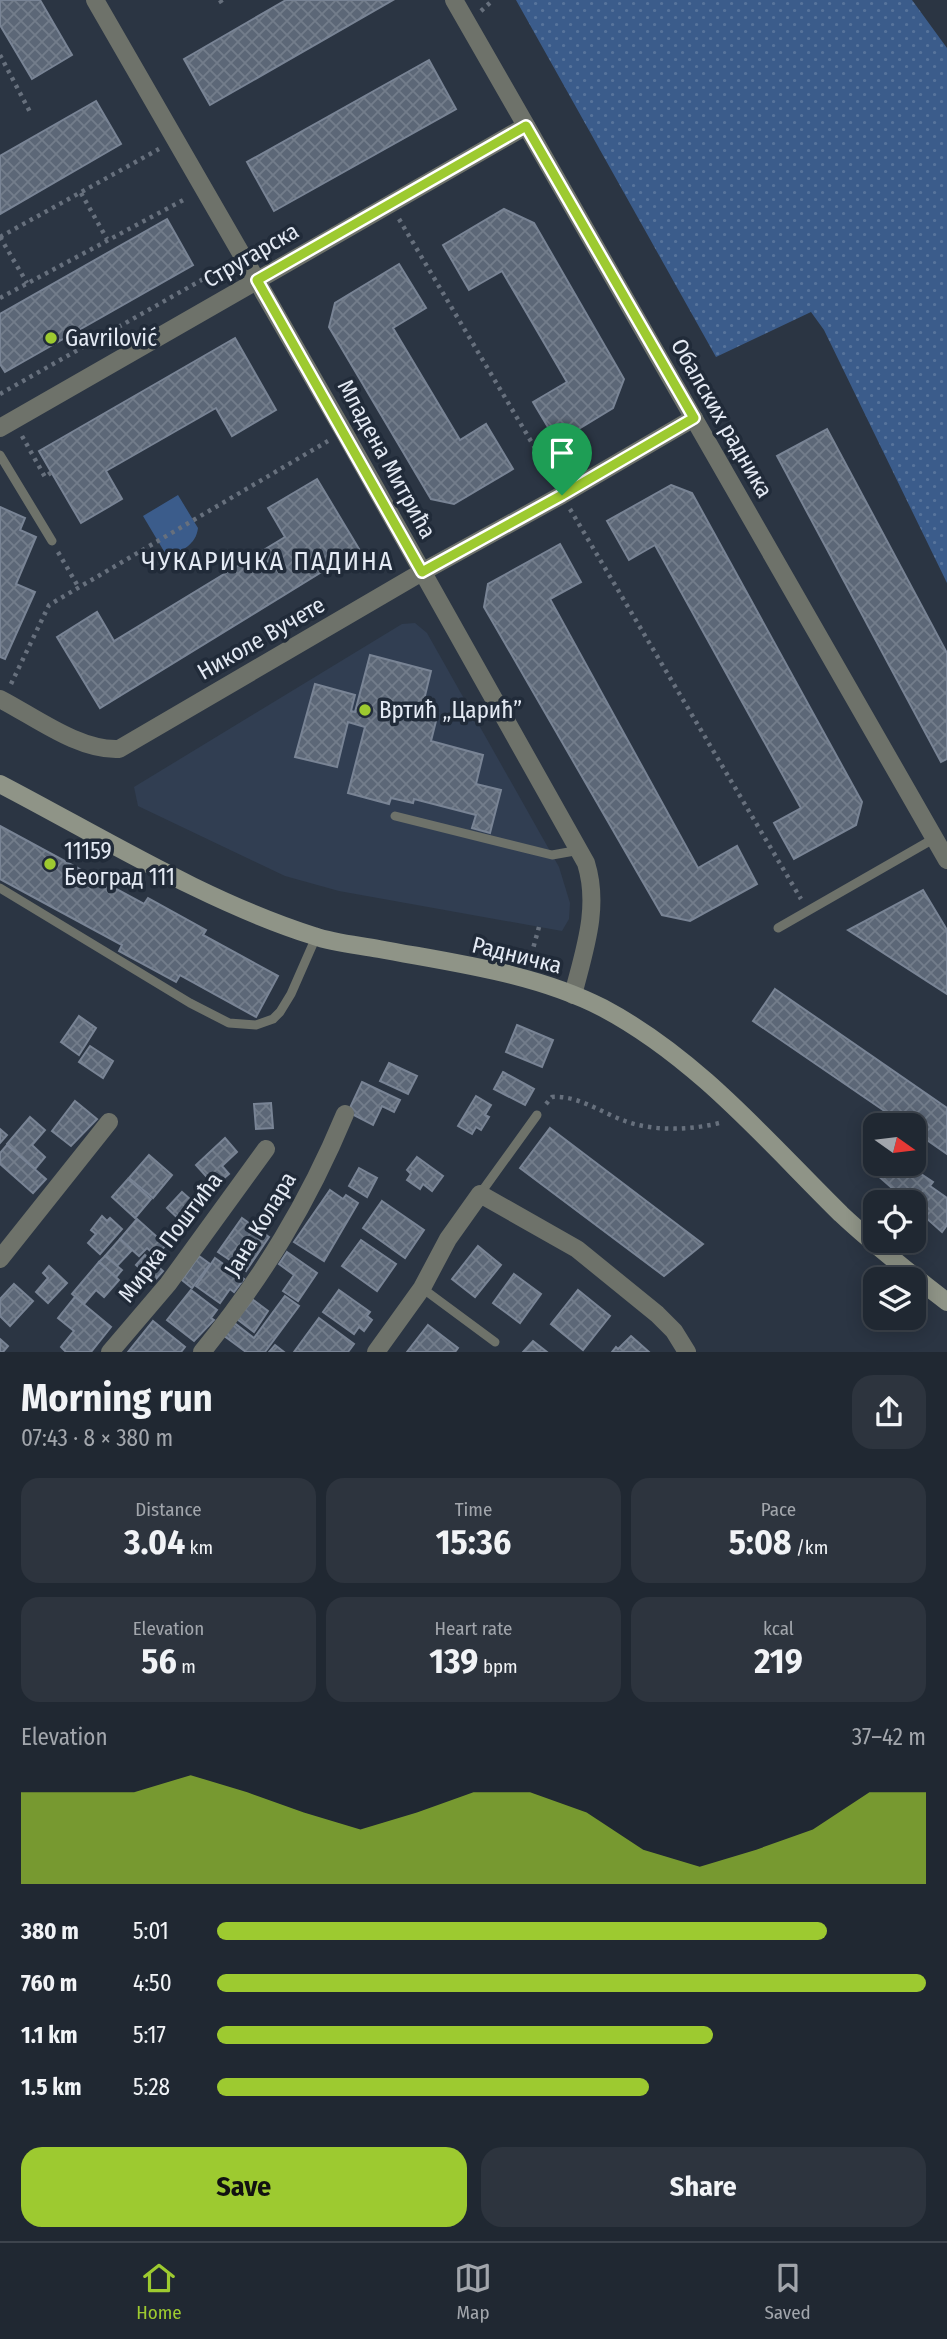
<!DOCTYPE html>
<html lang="en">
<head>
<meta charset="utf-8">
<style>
	:root { --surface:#202832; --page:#2d343e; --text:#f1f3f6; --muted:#a2a6ac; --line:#3d444d; --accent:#9dca30 }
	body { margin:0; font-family:"Fira Sans Condensed",sans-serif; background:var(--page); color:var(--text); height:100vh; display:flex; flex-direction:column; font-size:26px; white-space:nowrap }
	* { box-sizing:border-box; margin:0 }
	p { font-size:23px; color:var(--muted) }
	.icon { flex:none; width:38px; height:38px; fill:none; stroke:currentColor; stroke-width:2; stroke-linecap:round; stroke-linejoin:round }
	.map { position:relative; height:1352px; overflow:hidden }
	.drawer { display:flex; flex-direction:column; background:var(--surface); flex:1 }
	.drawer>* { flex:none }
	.needle { width:46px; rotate:104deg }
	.buttons { position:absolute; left:863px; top:1113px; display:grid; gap:14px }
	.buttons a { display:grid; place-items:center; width:63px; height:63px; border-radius:14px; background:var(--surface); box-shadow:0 4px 18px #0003,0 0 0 2px var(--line); font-size:35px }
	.pin { position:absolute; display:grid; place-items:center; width:60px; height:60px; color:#fff; margin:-72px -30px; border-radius:50% 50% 50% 0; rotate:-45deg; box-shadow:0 0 7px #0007 }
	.pin .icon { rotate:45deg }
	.round { display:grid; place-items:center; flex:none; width:74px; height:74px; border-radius:21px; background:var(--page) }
	.headline { display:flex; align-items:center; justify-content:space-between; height:119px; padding:0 21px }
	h1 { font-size:38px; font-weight:700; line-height:52px }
	.metrics { display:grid; grid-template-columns:repeat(3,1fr); gap:10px; height:119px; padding:7px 21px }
	.metrics div { display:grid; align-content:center; border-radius:18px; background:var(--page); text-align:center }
	.metrics b { font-size:35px; font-weight:700 }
	.metrics small { font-size:19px; font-weight:400 }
	.metrics p { font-size:19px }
	.chart { height:196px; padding:14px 21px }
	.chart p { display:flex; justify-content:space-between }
	.chart svg { width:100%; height:126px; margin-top:7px; fill:var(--accent); opacity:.7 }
	.action { display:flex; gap:14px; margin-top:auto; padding:14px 21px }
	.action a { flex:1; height:80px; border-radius:21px; background:var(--accent); color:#111; font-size:28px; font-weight:700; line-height:80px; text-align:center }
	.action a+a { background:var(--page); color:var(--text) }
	ul { padding:0 21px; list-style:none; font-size:23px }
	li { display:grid; grid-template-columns:112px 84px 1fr; align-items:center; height:52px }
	li i { height:18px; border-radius:9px; background:var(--accent) }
	.tab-bar { display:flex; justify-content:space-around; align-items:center; height:98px; border-top:2px solid var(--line); background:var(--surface); font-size:19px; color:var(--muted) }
	.tab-bar a { display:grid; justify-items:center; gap:4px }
	.tab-bar .current { color:var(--accent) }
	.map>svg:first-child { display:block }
	.built { fill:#313e52 }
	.grass { fill:url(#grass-dots) }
	.garden { fill:#3b5c8b }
	.building { fill:url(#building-cross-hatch); stroke:#798495; stroke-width:2 }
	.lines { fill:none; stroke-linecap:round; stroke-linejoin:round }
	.path { stroke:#67707d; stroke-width:4.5; stroke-dasharray:3.5 5; stroke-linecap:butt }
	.lane { stroke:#6e726a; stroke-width:9 }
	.street { stroke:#6e726a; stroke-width:18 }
	.secondary { stroke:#8f9487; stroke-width:18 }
	.route-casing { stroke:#fff; stroke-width:14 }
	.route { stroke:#9dca30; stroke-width:9 }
	.poi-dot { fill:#9dca30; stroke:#212b39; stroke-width:2.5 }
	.labels { text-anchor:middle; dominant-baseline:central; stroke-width:7; stroke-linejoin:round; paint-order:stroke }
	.street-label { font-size:23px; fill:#e4eaf4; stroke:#212b39 }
	.poi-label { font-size:23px; fill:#e4eaf4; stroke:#212b39; text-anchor:start }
	.quarter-label { font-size:26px; letter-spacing:2px; fill:#e4eaf4; stroke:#212b39 }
</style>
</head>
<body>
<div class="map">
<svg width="947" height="1352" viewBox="0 0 947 1352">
	<defs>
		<pattern id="grass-dots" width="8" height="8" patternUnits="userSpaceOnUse" patternTransform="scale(1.75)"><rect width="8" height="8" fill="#3b5c8b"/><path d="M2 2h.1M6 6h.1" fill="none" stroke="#57749c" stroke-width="1.8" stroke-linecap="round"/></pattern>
		<pattern id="building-cross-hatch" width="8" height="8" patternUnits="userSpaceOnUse" patternTransform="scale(1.75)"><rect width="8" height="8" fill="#5c6777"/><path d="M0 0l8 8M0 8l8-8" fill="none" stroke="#737d8b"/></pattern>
	</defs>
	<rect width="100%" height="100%" fill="#2b3543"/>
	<path class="built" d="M415 623 427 633 559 867 570 903 569 919 562 931 339 891 285 876 138 806 134 787 402 624Z"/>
	<path class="grass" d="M516 0H912L947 48V583L824 330 811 312 716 357Z"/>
	<path class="garden" d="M178 495 198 528C196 545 182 550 168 558L143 516Z"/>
	<g class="building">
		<path d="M0 0H40L72 55 32 79 0 25Z"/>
		<path d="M286 0H393L210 105 184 59Z"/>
		<path d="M429 60 456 109 274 211 247 162Z"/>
		<path d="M96 101 121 144 0 214V156Z"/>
		<path d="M504 209 534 223 624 379 613 408 557 442 533 402 567 382 502 271 469 290 443 245Z"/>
		<path d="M167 219 193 265 5 372 0 364V314Z"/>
		<path d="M399 264 426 308 393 328 460 440 486 424 513 469 454 504 431 499 329 327 335 303Z"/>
		<path d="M235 338 276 410 232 436 216 408 106 471 122 499 81 523 39 451Z"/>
		<path d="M827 429 947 653V759L941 762 777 456Z"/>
		<path d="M317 479 359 549 100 708 57 637 97 612 114 641 285 537 268 508Z"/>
		<path d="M671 485 692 493 862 802 856 825 794 859 774 823 801 808 655 545 629 560 607 521Z"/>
		<path d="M0 507 25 518 20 530 36 537 16 584 35 592 5 659 0 657Z"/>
		<path d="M560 544 581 582 550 599 698 868 737 846 757 884 690 921 662 915 484 607 488 584Z"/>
		<path d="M370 655 431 671 422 708 438 713 431 741 483 755 476 784 501 790 490 833 472 828 476 815 414 799 413 803 391 798 389 804 348 793 365 727 348 722 337 767 295 757 315 684 355 695 351 711 355 712Z"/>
		<path d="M0 826 144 904 148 898 206 930 203 935 278 976 256 1017 180 975 176 982 119 951 122 945 0 879Z"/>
		<path d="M923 890 947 930V994L848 930Z"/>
		<path d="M775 989 947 1108V1154L914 1131V1125H905L753 1021Z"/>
		<path d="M79 1016 96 1028 79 1055 61 1042Z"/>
		<path d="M517 1025 553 1040 542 1067 506 1052Z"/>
		<path d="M90 1046 113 1061 103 1078 79 1062Z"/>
		<path d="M389 1063 417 1076 408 1094 380 1081Z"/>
		<path d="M503 1072 534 1089 525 1105 494 1089Z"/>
		<path d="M362 1082 400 1100 394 1112 382 1106 373 1125 348 1112Z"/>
		<path d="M476 1096 491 1105 485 1115 489 1117 481 1130 476 1127 472 1134 458 1126Z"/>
		<path d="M75 1101 97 1119 71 1146 52 1131Z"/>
		<path d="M271 1103 273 1128 256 1129 254 1104Z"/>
		<path d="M30 1117 45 1130 32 1145 45 1157 35 1169 7 1144Z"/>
		<path d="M550 1128 703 1244 664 1276 520 1168Z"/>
		<path d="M0 1129 7 1135 0 1143Z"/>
		<path d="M225 1138 237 1152 222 1166 229 1174 215 1186 196 1165Z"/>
		<path d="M7 1145 46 1179 33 1193 0 1164V1153Z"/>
		<path d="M149 1155 172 1175 153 1198 129 1178Z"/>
		<path d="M417 1157 443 1176 432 1191 423 1184 420 1189 407 1180 411 1174 407 1170Z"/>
		<path d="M882 1164H906L933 1182 930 1186 947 1198V1225L942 1232 914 1207V1202H908L875 1173Z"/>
		<path d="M359 1168 377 1178 367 1197 349 1186Z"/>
		<path d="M128 1179 151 1199 135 1218 112 1197Z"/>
		<path d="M330 1190 343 1199 346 1195 358 1203 324 1261 294 1242Z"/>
		<path d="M182 1192 199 1207 184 1224 167 1208Z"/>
		<path d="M382 1201 424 1230 405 1258 363 1228Z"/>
		<path d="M102 1216 107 1221 110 1218 122 1229 100 1254 88 1243 96 1234 91 1230Z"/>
		<path d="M242 1218 269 1237 246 1271 218 1252Z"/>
		<path d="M137 1219 166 1245 156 1256 147 1248 139 1256 120 1239Z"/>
		<path d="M120 1239 132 1250 117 1266 105 1256Z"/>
		<path d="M361 1240 396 1264 377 1291 342 1266Z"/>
		<path d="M478 1246 501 1265 475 1297 452 1279Z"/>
		<path d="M287 1252 317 1273 298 1301 283 1291 294 1275 279 1264Z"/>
		<path d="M145 1255 163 1271 154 1281 136 1265Z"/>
		<path d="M105 1256 122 1270 116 1277 99 1262Z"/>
		<path d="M199 1256 210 1264 192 1288 182 1280Z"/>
		<path d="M215 1258 244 1279 234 1292 230 1289 220 1303 196 1286Z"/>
		<path d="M99 1262 119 1280 104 1297 96 1290 84 1304 72 1294Z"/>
		<path d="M49 1266 67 1283 48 1303 36 1292 48 1278 43 1273Z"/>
		<path d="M514 1274 541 1294 520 1323 493 1303Z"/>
		<path d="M14 1284 33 1301 10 1326 0 1316V1299Z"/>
		<path d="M191 1290 217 1310 211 1318 214 1320 194 1341 167 1320Z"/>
		<path d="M339 1290 370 1312 367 1316 372 1320 364 1331 359 1327 354 1334 323 1312Z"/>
		<path d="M578 1290 610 1316 583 1350 551 1324Z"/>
		<path d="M285 1296 299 1306 265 1352H246L223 1335 233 1322 254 1338Z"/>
		<path d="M75 1297 111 1327 91 1352H66L61 1347 74 1331 58 1318Z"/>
		<path d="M252 1299 268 1311 254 1332 237 1319Z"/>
		<path d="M319 1318 354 1344 348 1352H294Z"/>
		<path d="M153 1321 185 1347 181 1352H128Z"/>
		<path d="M428 1325 458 1348 455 1352H407Z"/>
		<path d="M631 1336 649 1352H612L616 1347 618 1349Z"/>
		<path d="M0 1339 8 1346 3 1352H0Z"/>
		<path d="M533 1341 547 1352H523Z"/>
		<path d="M275 1345 284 1352H269Z"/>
	</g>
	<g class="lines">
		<g class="path">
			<path d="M220 0 223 5"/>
			<path d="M481 11 493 0"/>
			<path d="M0 55 30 112"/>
			<path d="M81 193 107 239"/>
			<path d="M399 219 554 480"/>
			<path d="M0 237 159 149"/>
			<path d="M0 237 27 283"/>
			<path d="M0 298 187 198"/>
			<path d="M0 394 228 265"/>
			<path d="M22 436 45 477 52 472"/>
			<path d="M570 509 801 899"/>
			<path d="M58 552 79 588"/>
			<path d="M11 684 49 605 328 441"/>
			<path d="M529 963 539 927"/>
			<path d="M546 1104 552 1097C578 1095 602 1113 625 1121 654 1132 694 1130 723 1122"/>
		</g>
		<g class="lane">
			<path d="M0 455 52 541"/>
			<path d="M395 816 552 855 580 850"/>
			<path d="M0 888 190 1003 229 1023 256 1025 273 1019 280 1012 291 994 316 937"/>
			<path d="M778 928 935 838"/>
			<path d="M480 1194 537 1115"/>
			<path d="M422 1288 495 1342"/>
		</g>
		<g class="street">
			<path d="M95 0 344 432 586 863C600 908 584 951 573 995"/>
			<path d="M454 0 947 860"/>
			<path d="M0 428 526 126"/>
			<path d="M0 699C35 717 79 751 119 749L422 572 562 495 694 418"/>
			<path d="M0 1259 109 1122"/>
			<path d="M110 1352 168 1284 266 1149"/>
			<path d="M202 1352C263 1277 308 1203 345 1114"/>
			<path d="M376 1352 422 1288 448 1239 480 1194 577 1249 657 1314 674 1331 687 1352"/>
		</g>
		<path class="secondary" d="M0 784C100 836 206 902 314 936 334 943 357 945 379 949 453 963 535 973 603 1008 697 1058 766 1140 841 1214 874 1245 911 1274 947 1302"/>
	</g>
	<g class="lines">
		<defs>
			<path id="route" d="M526 126 694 418 562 495 422 572 257 280Z"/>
		</defs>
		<use href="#route" class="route-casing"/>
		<use href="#route" class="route"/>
	</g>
	<g class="poi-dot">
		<circle cx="51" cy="338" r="7"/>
		<circle cx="365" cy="710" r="7"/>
		<circle cx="50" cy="864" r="7"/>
	</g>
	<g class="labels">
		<g class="street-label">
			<text transform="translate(251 255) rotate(-30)">Стругарска</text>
			<text transform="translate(722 418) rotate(60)">Обалских радника</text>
			<text transform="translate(387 459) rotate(61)">Младена Митрића</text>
			<text transform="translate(261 638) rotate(-30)">Николе Вучете</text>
			<text transform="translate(517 955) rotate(14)">Радничка</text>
			<text transform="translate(260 1224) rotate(-59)">Јана Колара</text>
			<text transform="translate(170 1237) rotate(-53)">Мирка Поштића</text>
		</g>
		<g class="poi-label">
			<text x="65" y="338">Gavrilović</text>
			<text x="379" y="710">Вртић „Царић”</text>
			<text x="64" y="851">11159<tspan x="64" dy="26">Београд 111</tspan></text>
		</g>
		<g class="quarter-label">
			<text x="268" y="561">ЧУКАРИЧКА ПАДИНА</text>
		</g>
	</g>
</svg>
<div class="buttons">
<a><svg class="needle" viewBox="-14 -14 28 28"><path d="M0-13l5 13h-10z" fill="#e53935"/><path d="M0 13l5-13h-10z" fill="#a2a6ac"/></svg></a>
<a><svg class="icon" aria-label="locate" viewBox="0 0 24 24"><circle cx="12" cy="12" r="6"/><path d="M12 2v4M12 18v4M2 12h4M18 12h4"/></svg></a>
<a><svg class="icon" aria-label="layers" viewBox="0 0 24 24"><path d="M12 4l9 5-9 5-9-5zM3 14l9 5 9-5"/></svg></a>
</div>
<div class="pin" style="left:562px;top:495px;background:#1e9e55"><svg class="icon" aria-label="arrive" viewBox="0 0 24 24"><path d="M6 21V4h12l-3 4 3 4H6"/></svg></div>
</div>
<section class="drawer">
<div class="headline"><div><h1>Morning run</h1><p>07:43 · 8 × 380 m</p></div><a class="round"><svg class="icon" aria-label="share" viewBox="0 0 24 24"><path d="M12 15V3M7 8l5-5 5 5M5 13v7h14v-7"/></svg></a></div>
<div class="metrics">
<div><p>Distance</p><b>3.04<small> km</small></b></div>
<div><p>Time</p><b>15:36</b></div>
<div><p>Pace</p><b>5:08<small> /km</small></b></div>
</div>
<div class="metrics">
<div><p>Elevation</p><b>56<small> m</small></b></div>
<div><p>Heart rate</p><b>139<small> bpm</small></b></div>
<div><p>kcal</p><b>219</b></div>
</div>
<div class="chart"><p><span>Elevation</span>37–42 m</p>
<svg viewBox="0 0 160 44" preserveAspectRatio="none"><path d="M0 44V12L10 12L20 12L30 6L40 12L50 19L60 25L70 19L80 12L90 12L100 19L110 32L120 38L130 32L140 25L150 12L160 12V44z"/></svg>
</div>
<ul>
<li><b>380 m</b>5:01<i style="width:86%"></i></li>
<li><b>760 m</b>4:50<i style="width:100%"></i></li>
<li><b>1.1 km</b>5:17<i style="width:70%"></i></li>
<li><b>1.5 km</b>5:28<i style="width:61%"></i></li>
</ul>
<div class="action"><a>Save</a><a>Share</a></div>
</section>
<nav class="tab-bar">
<a class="current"><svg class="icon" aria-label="home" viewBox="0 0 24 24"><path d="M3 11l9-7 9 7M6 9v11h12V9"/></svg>Home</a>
<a><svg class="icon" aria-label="map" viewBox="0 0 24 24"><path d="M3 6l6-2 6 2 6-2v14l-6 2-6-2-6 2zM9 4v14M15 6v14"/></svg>Map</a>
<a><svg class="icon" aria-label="saved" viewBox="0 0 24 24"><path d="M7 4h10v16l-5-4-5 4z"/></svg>Saved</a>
</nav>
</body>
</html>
